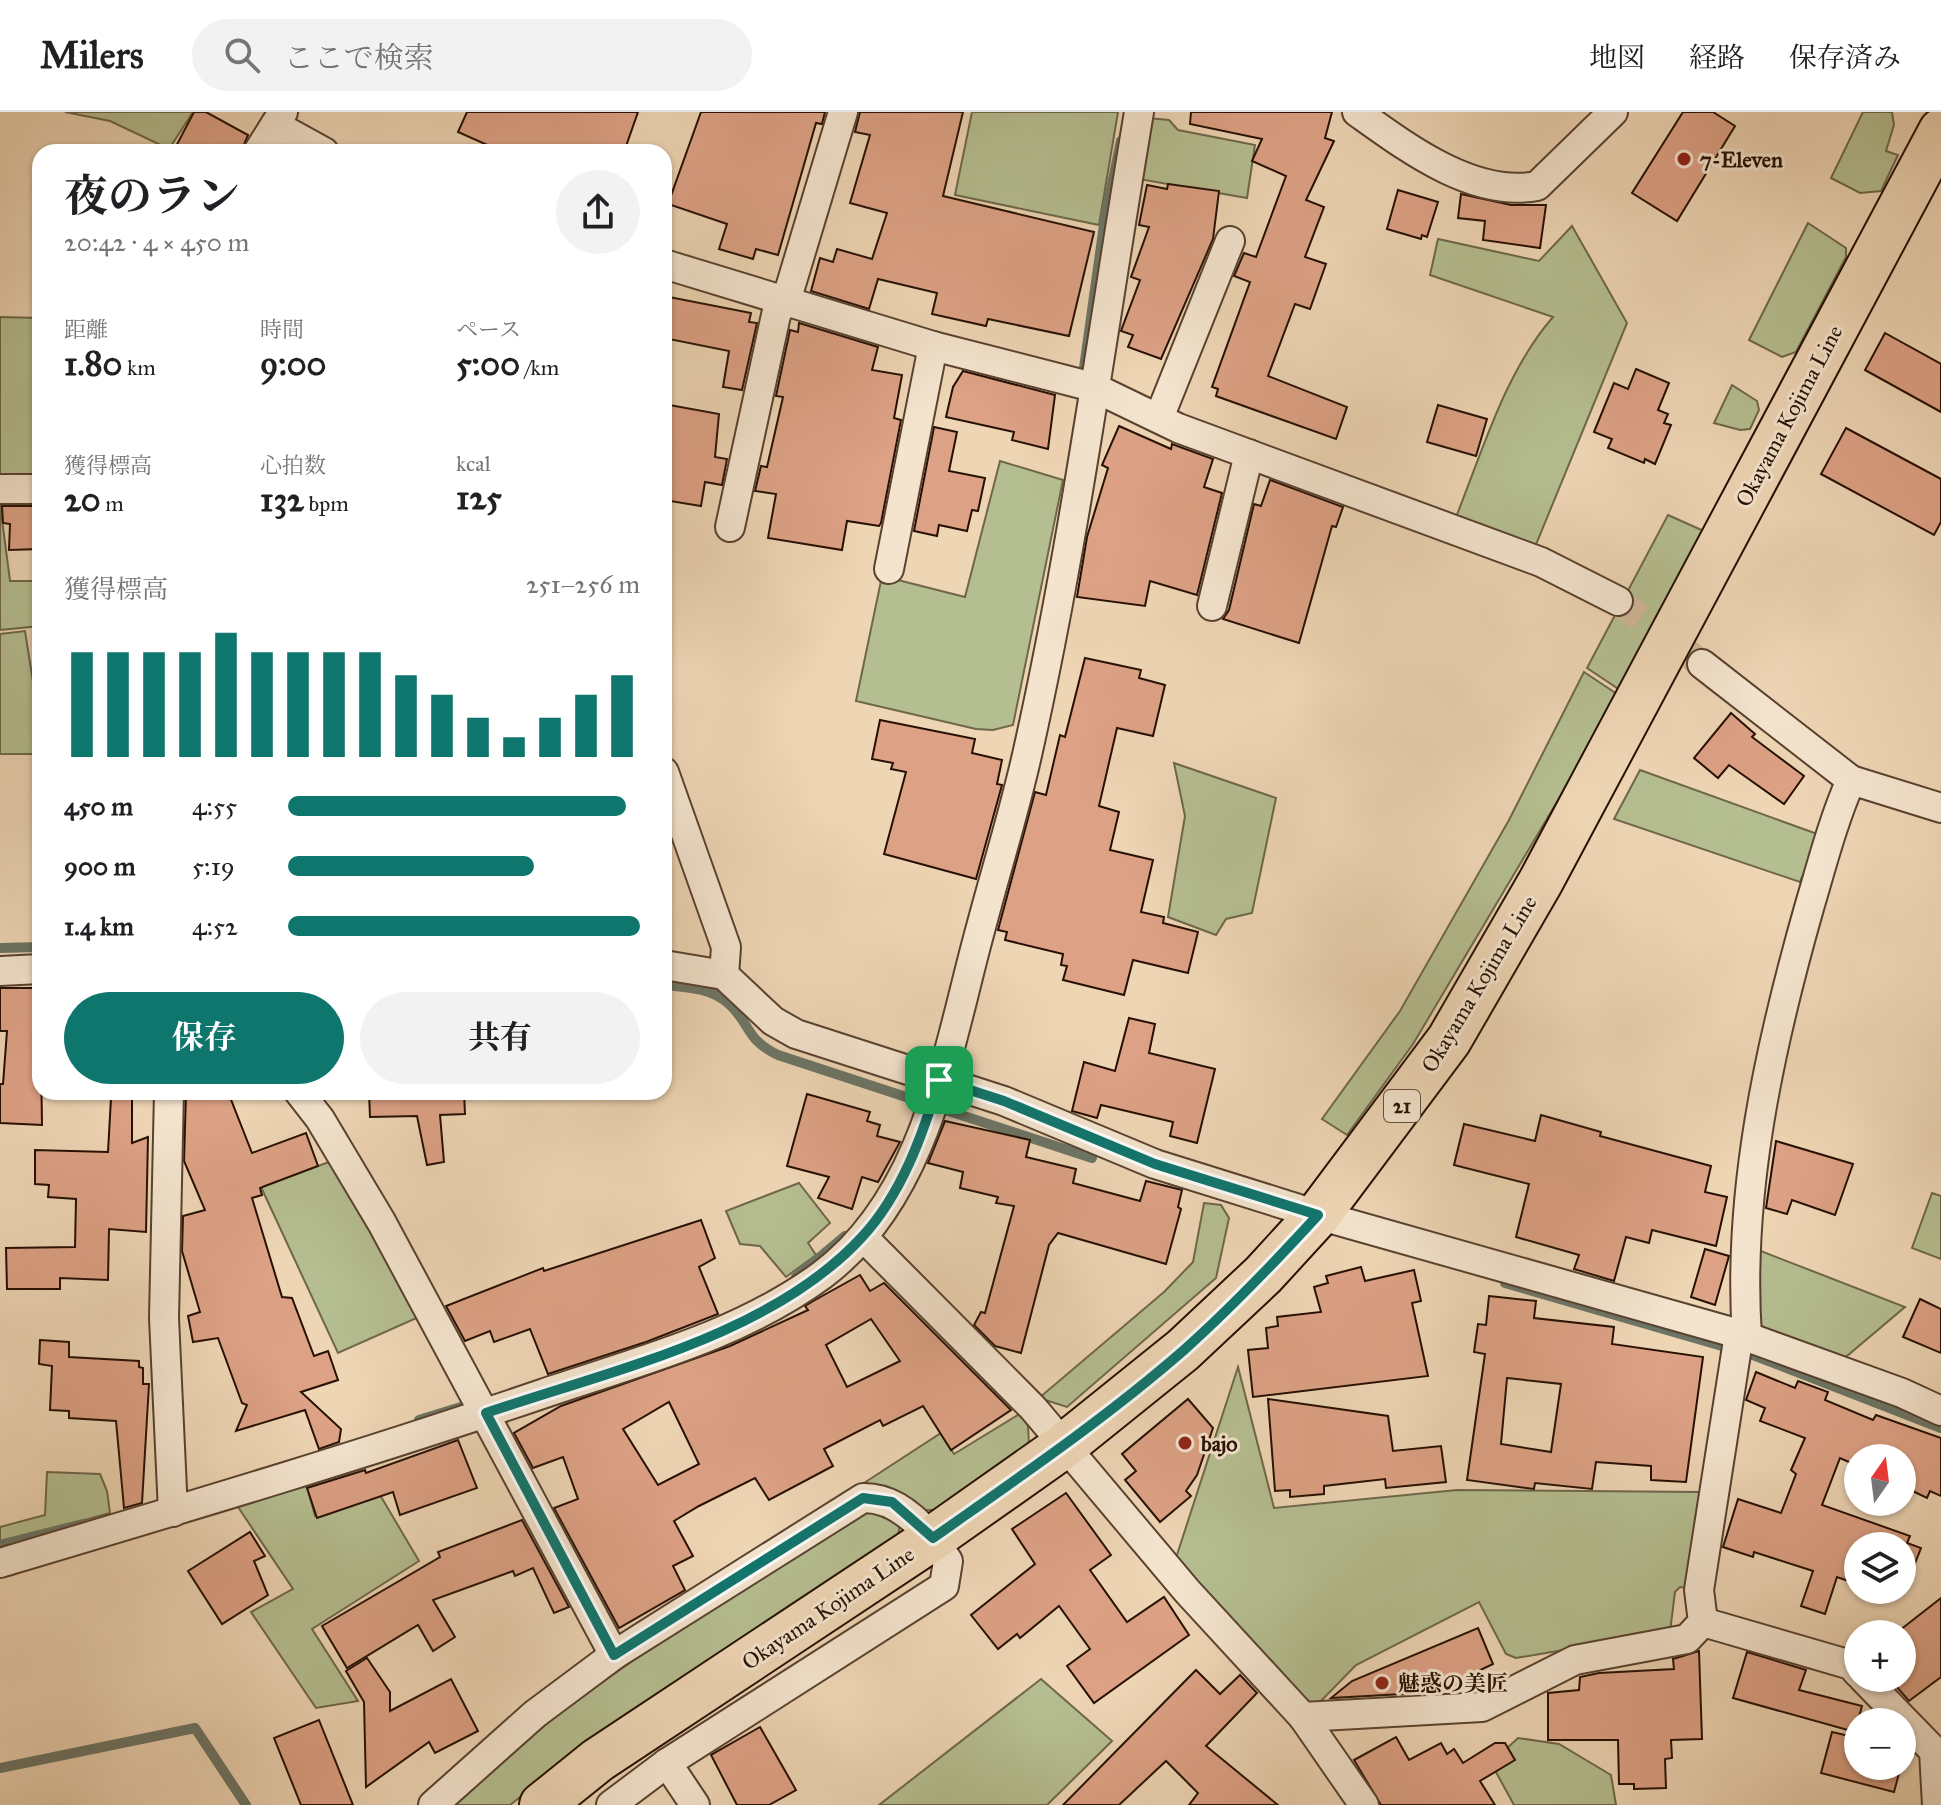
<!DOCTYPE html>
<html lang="ja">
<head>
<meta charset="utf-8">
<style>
	:root { --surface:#fff; --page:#f2f2f2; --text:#202124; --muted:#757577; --line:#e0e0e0; --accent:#0f766e }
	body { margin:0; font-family:"IM FELL Great Primer","Noto Serif JP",serif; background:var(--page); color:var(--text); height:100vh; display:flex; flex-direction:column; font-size:30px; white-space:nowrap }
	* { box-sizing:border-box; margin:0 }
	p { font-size:26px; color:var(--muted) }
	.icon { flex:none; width:44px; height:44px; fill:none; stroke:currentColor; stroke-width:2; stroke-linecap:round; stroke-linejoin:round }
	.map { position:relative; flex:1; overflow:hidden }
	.details { position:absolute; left:32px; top:32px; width:640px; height:956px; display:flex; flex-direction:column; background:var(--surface); border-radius:24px; box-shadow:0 2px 6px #0004 }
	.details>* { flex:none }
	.needle { width:52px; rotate:14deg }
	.fabs { position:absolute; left:1844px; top:1332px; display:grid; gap:16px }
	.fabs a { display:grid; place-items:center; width:72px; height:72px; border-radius:50%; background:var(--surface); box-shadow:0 2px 6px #0004; font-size:40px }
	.pin { position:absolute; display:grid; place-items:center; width:68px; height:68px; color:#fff; margin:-34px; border-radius:16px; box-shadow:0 4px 12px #0006 }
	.round { display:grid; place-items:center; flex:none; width:84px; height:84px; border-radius:42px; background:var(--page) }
	.head { display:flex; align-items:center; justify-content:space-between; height:136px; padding:0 32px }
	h1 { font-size:44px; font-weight:700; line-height:60px }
	.stats { display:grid; grid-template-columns:repeat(3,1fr); gap:12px; height:136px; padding:8px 32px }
	.stats div { display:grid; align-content:center }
	.stats b { font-size:34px; font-weight:700 }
	.stats small { font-size:22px; font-weight:400 }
	.stats p { font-size:22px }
	.chart { height:224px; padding:16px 32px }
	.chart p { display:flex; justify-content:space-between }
	.chart svg { width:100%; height:144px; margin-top:8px; stroke:var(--accent); stroke-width:6 }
	.button { display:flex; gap:16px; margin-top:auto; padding:16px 32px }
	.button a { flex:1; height:92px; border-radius:48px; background:var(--accent); color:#fff; font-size:32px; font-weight:700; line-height:92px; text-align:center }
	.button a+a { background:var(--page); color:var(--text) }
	ul { padding:0 32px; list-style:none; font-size:26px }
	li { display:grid; grid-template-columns:128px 96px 1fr; align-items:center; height:60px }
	li i { height:20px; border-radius:10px; background:var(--accent) }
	header { display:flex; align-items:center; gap:48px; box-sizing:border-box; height:112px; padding:0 40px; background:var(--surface); border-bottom:2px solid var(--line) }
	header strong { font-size:38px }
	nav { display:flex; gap:44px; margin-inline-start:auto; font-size:28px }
	.search { width:560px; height:72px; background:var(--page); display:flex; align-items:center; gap:20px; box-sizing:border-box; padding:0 28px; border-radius:44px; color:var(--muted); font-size:30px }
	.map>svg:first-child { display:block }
	.green { fill:#b5be90; stroke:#6e674a; stroke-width:2 }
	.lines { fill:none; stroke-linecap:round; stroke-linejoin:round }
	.stream { stroke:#6c7565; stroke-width:10 }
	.building { fill:#dda185; stroke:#261003; stroke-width:2; fill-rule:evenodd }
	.street-tunnel { stroke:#d0b799; stroke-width:28; stroke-dasharray:28 14; stroke-linecap:butt }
	.street-casing { stroke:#58412f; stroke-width:32 }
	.primary-casing { stroke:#261003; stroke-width:48 }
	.street { stroke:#f4e4ce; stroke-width:28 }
	.primary { stroke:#eed5b4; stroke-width:44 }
	.route-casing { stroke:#fff; stroke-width:16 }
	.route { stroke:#0f766e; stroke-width:10 }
	.poi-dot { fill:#8f2418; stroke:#f4e4ce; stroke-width:3 }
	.labels { text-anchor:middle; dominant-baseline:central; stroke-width:6; stroke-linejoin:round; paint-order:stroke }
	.shield { fill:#f4e4ce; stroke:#645040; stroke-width:2 }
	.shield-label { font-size:20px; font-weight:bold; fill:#261003 }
	.poi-label { font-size:22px; font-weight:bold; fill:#261003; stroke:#f4e4ce; text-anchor:start }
	.street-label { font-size:22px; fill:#261003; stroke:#f4e4ce }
</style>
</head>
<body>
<header>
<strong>Milers</strong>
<div class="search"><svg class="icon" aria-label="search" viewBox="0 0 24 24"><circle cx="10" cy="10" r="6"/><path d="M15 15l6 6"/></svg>ここで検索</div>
<nav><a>地図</a><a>経路</a><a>保存済み</a></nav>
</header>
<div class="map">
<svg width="1941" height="1693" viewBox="0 0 1941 1693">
	<rect width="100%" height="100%" fill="#eed5b4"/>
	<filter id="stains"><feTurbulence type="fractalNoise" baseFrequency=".0025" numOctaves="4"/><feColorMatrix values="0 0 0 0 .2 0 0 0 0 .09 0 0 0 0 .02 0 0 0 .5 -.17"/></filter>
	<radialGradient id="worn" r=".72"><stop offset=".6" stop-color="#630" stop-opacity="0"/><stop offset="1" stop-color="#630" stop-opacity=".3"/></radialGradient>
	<g class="green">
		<path d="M65 0H193L169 37 110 9Z"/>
		<path d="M972 0H1118L1099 113 955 83Z"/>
		<path d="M1863 0H1892L1894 13 1886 39 1898 43 1881 79 1860 81 1831 66Z"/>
		<path d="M1147 6 1169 8 1178 18 1255 33 1247 86 1139 67Z"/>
		<path d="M1808 111 1846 136V145L1796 240 1782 245 1749 228Z"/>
		<path d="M1572 114 1627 211 1535 435 1456 405C1483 338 1505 260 1553 205L1430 163 1438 127 1539 149Z"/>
		<path d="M0 205 40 206V368L0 369Z"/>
		<path d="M1732 273 1757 289 1759 298 1750 317 1740 318 1714 311Z"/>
		<path d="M1000 349 1063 368 1013 613 993 618 976 617 856 589 882 464 965 485Z"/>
		<path d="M0 392 10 469H40V514L0 518Z"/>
		<path d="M1668 403 1706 420 1623 580 1587 556Z"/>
		<path d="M25 519 40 614V642H0V522Z"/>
		<path d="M1584 560 1620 584 1413 932 1347 1023 1322 1007 1400 899 1509 708Z"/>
		<path d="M1174 651 1276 686 1252 801 1226 807 1216 823 1168 805 1185 704Z"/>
		<path d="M1640 658 1820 723 1808 767 1802 765 1800 770 1614 707Z"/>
		<path d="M337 1047 421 1204 338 1241 261 1075Z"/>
		<path d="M799 1071 830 1111 808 1131 816 1143 786 1165 760 1134 740 1132 726 1099Z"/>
		<path d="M1932 1081 1941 1084V1147L1912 1136Z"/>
		<path d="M1204 1091 1221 1093 1229 1106 1216 1166 1067 1295 1039 1286 1164 1180 1193 1150Z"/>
		<path d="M1753 1136 1905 1195 1841 1249 1759 1213Z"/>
		<path d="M1238 1255 1274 1396 1457 1378 1700 1380 1689 1476 1680 1475 1675 1480 1670 1520 1516 1546 1506 1542 1479 1490 1356 1553 1320 1590H1308L1175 1449Z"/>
		<path d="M1021 1301 1028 1314 1029 1333 938 1398H921L893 1378 864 1371 941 1321 954 1342Z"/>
		<path d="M47 1360 100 1362 107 1379 110 1401 0 1431V1415L45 1403Z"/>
		<path d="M305 1367 315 1404 380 1383 419 1449 312 1517 358 1589 316 1596 251 1500 293 1477 238 1395 242 1385Z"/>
		<path d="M881 1396 900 1413 898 1423 586 1633 510 1693H449C576 1577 723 1488 867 1397Z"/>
		<path d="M1041 1567 1112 1629 1047 1693H879Z"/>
		<path d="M1518 1626 1559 1632 1611 1663 1616 1693H1514L1491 1651Z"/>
	</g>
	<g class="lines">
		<g class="stream">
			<path d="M1082 270 1105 106 1121 29"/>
			<path d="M0 836 40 835"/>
			<path d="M664 873C687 875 713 876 730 893 752 914 745 927 778 943L1092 1046"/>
			<path d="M796 1165 845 1124"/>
			<path d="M1505 1171 1753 1243 1941 1316"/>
			<path d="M419 1308 477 1290"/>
			<path d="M0 1433 83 1412"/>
			<path d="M0 1656 195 1616 246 1693"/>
		</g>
	</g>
	<g class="building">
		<path d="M194 0H206L248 23 241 40H173Z"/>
		<path d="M467 0H638L624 40H503L458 20Z"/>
		<path d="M701 0H825L822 12 816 11 778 143 756 137 753 147 719 137 727 112 668 92Z"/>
		<path d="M860 0H963L943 84 1094 120 1069 224 988 207 986 214 932 202 937 181 878 167 869 197 811 179 820 146 833 150 837 137 872 147 887 101 850 91 870 23 855 20Z"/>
		<path d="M1191 0H1332L1325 26 1334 29 1306 88 1324 95 1305 145 1326 152 1310 197 1295 192 1268 264 1347 295 1336 327 1216 284 1218 277 1212 275 1250 170 1234 164 1244 141 1256 145 1286 64 1252 49 1262 27 1190 12Z"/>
		<path d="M1683 0H1713L1735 14 1677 109 1632 81Z"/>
		<path d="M1168 72 1219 79 1213 127 1161 247 1128 235 1133 223 1121 219 1140 168 1131 165 1149 115 1139 113 1147 73 1167 77Z"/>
		<path d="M1398 78 1438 90 1427 125 1422 123 1421 127 1387 117Z"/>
		<path d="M1461 82 1511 93H1546L1540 136 1483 128 1485 109 1458 106Z"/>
		<path d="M664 184 751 201 749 210 757 211 742 278 723 275 729 239 664 226Z"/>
		<path d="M799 211 878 235 872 258 902 263 894 306 901 308 881 411 879 414 847 409 842 438 768 426 776 382 755 379 761 354 767 355 783 285 776 284 790 218 798 220Z"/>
		<path d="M1885 221 1941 252V300L1865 258Z"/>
		<path d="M1636 257 1669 271 1658 298 1668 302 1664 311 1671 313 1655 352 1645 347 1644 351 1608 336 1612 327 1594 320 1614 271 1628 277Z"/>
		<path d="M963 259 1055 283 1048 337 1012 328 1014 320 946 305 953 275Z"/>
		<path d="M664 292 719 302 715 345 727 347 722 373 705 370 701 394 664 388Z"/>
		<path d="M1438 293 1487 307 1476 344 1427 330Z"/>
		<path d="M1119 314 1171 337 1172 332 1213 347 1204 375 1222 381 1197 483 1150 469 1145 494 1077 485 1087 425 1108 356 1102 353Z"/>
		<path d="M934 315 957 320 949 359 985 366 978 399 972 398 967 419 939 413 937 424 914 419Z"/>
		<path d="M1846 316 1941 367V410L1934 423 1821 362Z"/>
		<path d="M1270 368 1343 395 1336 415 1332 414 1299 531 1223 507 1229 498 1254 392 1261 394Z"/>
		<path d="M2 394H40V437L9 438 10 412 3 411Z"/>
		<path d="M1085 546 1141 558 1139 566 1165 573 1153 624 1117 616 1099 694 1119 700 1110 738 1153 748 1141 800 1164 805 1163 811 1198 820 1188 861 1133 848 1124 883 1063 868 1067 854 1061 853 1063 842 1005 828 1007 820 998 818 1035 680 1046 683 1060 623 1065 625Z"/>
		<path d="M1731 601 1755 622 1752 625 1804 664 1784 692 1729 653 1718 666 1694 646Z"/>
		<path d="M880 608 975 627 972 641 1002 648 997 672 1002 673 976 767 884 742 906 660 891 657 893 651 872 647Z"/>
		<path d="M0 876H40L42 1013 0 1011V972H3L7 919H0Z"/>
		<path d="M1129 906 1155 912 1149 941 1215 957 1197 1031 1170 1024 1173 1010 1101 993 1097 1006 1072 999 1084 950 1115 959Z"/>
		<path d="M186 980H228L252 1041 306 1021 318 1054 265 1074 260 1076 262 1083 252 1086 282 1185 292 1186 314 1244 328 1239 338 1268 301 1280 341 1317 339 1330 319 1337 305 1298 236 1319 247 1293 242 1291 218 1226 193 1230 188 1204 200 1200 182 1139 183 1104 205 1098 184 1049Z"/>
		<path d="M369 980H464L465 1002 440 1003 444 1050 427 1053 417 1004 370 1005Z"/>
		<path d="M807 982 870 1000 867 1009 880 1013 877 1024 900 1030 878 1070 862 1065 852 1097 818 1086 829 1065 787 1054Z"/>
		<path d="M111 986 132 987V1031L148 1025 146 1120 109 1117 108 1168 60 1166V1177H7L6 1136 75 1135 76 1087 48 1085 49 1073 35 1072V1038L108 1040Z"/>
		<path d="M1541 1003 1601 1020 1600 1024 1711 1054 1705 1080 1727 1085 1716 1134 1652 1118 1649 1131 1626 1125 1614 1169 1574 1157 1579 1143 1516 1125 1529 1072 1454 1053 1464 1012 1535 1029Z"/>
		<path d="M945 1009 1030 1028 1026 1045 1076 1057 1073 1071 1140 1089 1146 1069 1182 1078 1178 1095 1181 1097 1166 1152 1058 1121 1049 1133 1021 1241 995 1234 974 1213 981 1200 985 1201 1014 1094 996 1091 998 1085 960 1076 963 1060 928 1051Z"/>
		<path d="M1776 1029 1853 1052 1835 1103 1792 1088 1787 1102 1766 1096Z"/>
		<path d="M701 1108 715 1146 699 1155 718 1202 646 1230 548 1262 530 1217 494 1230 490 1219 465 1229 446 1194 543 1156 544 1159Z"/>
		<path d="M1705 1137 1729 1144 1715 1193 1691 1185Z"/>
		<path d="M1361 1155 1365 1169 1414 1158 1421 1189 1412 1191 1428 1264 1253 1285 1248 1238 1268 1236 1266 1216 1278 1214 1277 1205 1321 1200 1314 1175 1328 1171 1326 1164Z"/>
		<path d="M860 1163 870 1179 884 1171 1011 1298 951 1338 923 1294 883 1314 880 1308 824 1337 833 1354 769 1388 755 1366 699 1394 674 1409 693 1444 673 1454 685 1478 619 1516 554 1396 578 1387 563 1345 533 1356 514 1321 561 1294 730 1234 808 1198 805 1194 815 1188ZM871 1207 900 1249 847 1275 826 1233ZM669 1290 699 1352 658 1373 623 1317Z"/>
		<path d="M1489 1184 1536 1189 1534 1206 1614 1215 1612 1232 1703 1245 1686 1370 1651 1368V1354L1596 1350 1592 1377 1535 1371 1534 1377 1467 1368 1485 1242 1474 1240 1478 1212 1486 1213ZM1507 1266 1561 1272 1551 1340 1501 1332Z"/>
		<path d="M1920 1187 1941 1197V1241L1903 1225Z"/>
		<path d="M40 1228 69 1230V1245L139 1249V1255L143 1256V1272H149L142 1391 124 1396 116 1309 69 1306V1299L50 1298 52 1254 39 1252Z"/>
		<path d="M1756 1260 1795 1276 1798 1269 1828 1280 1825 1288 1873 1308 1876 1303 1941 1326V1384L1930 1379 1927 1386 1902 1374V1346H1858V1354L1840 1346 1822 1393 1910 1424 1907 1431 1921 1436 1904 1479 1900 1478 1902 1434H1858V1466L1853 1464 1851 1470 1837 1465 1825 1502 1801 1494 1813 1459 1754 1440 1753 1445 1723 1435 1738 1387 1781 1401 1796 1362 1791 1358 1805 1326 1760 1309 1765 1296 1746 1288Z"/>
		<path d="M1188 1287 1213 1316 1197 1363 1186 1379 1191 1384 1160 1410 1125 1368 1136 1359 1122 1342Z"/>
		<path d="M1268 1287 1388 1304 1393 1339 1441 1334 1446 1370 1386 1376 1385 1367 1324 1374V1382L1290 1385V1378L1275 1379Z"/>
		<path d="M458 1328 477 1376 400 1403 393 1380 317 1406 307 1376 365 1358 366 1361Z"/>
		<path d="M1066 1381 1111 1443 1090 1458 1127 1510 1164 1485 1189 1523 1094 1591 1067 1554 1090 1537 1059 1494 1020 1526 1017 1522 998 1537 971 1503 1035 1452 1012 1417Z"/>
		<path d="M522 1408 569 1495 554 1501 533 1456 515 1464 513 1459 433 1488 455 1525 433 1539 418 1513 347 1556 322 1514 440 1445 438 1440Z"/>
		<path d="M250 1420 265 1444 254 1449 268 1483 222 1512 188 1459Z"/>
		<path d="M1941 1486V1565L1909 1589 1889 1566H1902V1522H1895Z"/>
		<path d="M1478 1516 1493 1552 1470 1563 1472 1566 1438 1580 1331 1586 1352 1569Z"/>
		<path d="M1699 1539 1702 1627 1671 1628 1672 1646 1665 1647 1666 1676 1634 1677V1672H1619L1618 1628H1548V1581L1579 1578 1580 1565 1599 1561 1674 1557 1673 1547Z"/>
		<path d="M1747 1540 1806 1558 1799 1578 1862 1594 1855 1620 1733 1586Z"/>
		<path d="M367 1546 390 1580V1599L451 1567 478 1619 435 1641 429 1630 366 1675 364 1590 346 1559Z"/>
		<path d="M1196 1558 1220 1582 1240 1563 1257 1581 1206 1634 1278 1693H1189L1198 1681 1166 1649 1119 1693H1063Z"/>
		<path d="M319 1608 353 1693H301L274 1626Z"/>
		<path d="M760 1615 796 1678 769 1693H737L711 1643Z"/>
		<path d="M1832 1620 1858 1626V1654H1901L1894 1680 1821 1661Z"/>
		<path d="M1396 1625 1409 1648 1441 1631 1447 1642 1454 1637 1463 1651 1495 1631H1505L1515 1648 1480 1669 1495 1693H1381L1354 1648Z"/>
	</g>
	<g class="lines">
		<path class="street-tunnel" d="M1618 489 1702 552"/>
		<defs>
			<g id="street">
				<path d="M1357 0C1406 35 1473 86 1537 74L1613 0"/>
				<path d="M275 13 324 40"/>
				<path d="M258 40 283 0"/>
				<path d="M664 152 933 234 1093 275 1178 316 1541 450 1618 489"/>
				<path d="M1159 306 1230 129"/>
				<path d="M0 377H40"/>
				<path d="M730 415 776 203 790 176 843 0"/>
				<path d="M889 457 933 234"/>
				<path d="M1212 494 1249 342"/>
				<path d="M1702 552 1851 668 1941 696"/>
				<path d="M664 660 726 835 724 863"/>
				<path d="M664 853 724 863 773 909 796 922 1004 989 1155 1052 1318 1103 1739 1222 1902 1281 1941 1299"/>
				<path d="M0 859 40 857"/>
				<path d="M169 980 164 1206 173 1400"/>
				<path d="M299 980 320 1007 382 1111 614 1543"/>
				<path d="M863 1125 1033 1296 1187 1479 1303 1605 1364 1693"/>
				<path d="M1747 1224C1737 1081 1770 933 1809 796 1822 752 1833 709 1851 668"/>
				<path d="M0 1451C181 1397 363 1343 542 1282 639 1249 739 1224 822 1163 928 1084 948 934 981 815 996 758 1014 701 1027 643 1075 430 1103 214 1139 0"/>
				<path d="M1703 1510 1851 1553 1858 1561"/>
				<path d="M1863 1566 1934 1639 1937 1693"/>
				<path d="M1303 1605 1482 1595 1575 1548 1687 1527 1703 1510 1699 1478 1739 1222"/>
				<path d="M667 1651 695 1693"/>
				<path d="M433 1693 535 1602 614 1543 863 1386C900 1385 930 1421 948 1449L944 1474 667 1651 611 1693"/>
			</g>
			<path id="primary" d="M542 1693 598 1648 933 1426 1065 1333 1183 1238 1263 1163 1318 1103 1449 928 1541 769 1941 19"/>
		</defs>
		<use href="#street" class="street-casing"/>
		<use href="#primary" class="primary-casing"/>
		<use href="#street" class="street"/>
		<use href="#primary" class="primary"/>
	</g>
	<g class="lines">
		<defs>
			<path id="route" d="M939 968 1004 989 1155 1052 1318 1103C1275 1150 1231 1196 1184 1238 1105 1307 1018 1366 933 1426L892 1390 863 1386 614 1543 486 1301C609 1259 771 1224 862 1125 901 1083 923 1023 939 968Z"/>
		</defs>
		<use href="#route" class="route-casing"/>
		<use href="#route" class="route"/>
	</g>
	<g class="poi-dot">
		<circle cx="1684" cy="47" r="8"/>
		<circle cx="1185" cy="1331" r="8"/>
		<circle cx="1382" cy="1571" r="8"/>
	</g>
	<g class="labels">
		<rect class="shield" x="1384" y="978" width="36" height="32" rx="6"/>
		<g class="shield-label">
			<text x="1402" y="994">21</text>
		</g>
		<g class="poi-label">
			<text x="1700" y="47">7-Eleven</text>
			<text x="1201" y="1331">bajo</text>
			<text x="1398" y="1571">魅惑の美匠</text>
		</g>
		<g class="street-label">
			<text transform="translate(1789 304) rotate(-62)">Okayama Kojima Line</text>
			<text transform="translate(1479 872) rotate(-59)">Okayama Kojima Line</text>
			<text transform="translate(828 1496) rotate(-34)">Okayama Kojima Line</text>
		</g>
	</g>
	<rect width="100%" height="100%" filter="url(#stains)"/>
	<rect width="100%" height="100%" fill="url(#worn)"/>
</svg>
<div class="fabs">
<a><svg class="needle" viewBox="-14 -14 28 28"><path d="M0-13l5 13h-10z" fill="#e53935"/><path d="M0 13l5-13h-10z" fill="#757577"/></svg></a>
<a><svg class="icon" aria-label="layers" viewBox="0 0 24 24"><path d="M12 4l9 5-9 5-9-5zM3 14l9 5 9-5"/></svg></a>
<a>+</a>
<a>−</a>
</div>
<div class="pin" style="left:939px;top:968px;background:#1e9e55"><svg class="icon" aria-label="arrive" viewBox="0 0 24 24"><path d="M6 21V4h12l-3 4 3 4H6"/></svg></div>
<section class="details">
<div class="head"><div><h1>夜のラン</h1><p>20:42 · 4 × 450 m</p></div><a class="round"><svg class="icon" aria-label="share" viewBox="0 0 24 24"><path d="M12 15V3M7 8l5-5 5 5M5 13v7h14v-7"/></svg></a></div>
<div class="stats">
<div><p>距離</p><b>1.80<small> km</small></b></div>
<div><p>時間</p><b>9:00</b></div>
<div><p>ペース</p><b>5:00<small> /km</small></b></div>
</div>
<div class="stats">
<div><p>獲得標高</p><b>20<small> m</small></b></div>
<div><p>心拍数</p><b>132<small> bpm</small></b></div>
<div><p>kcal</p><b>125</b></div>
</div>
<div class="chart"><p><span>獲得標高</span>251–256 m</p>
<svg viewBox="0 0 160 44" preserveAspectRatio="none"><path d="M5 44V12M15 44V12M25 44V12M35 44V12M45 44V6M55 44V12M65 44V12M75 44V12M85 44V12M95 44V19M105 44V25M115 44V32M125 44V38M135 44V32M145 44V25M155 44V19"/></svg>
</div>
<ul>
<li><b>450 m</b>4:55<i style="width:96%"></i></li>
<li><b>900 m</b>5:19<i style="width:70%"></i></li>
<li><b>1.4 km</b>4:52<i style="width:100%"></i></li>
</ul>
<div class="button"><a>保存</a><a>共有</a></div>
</section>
</div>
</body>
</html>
